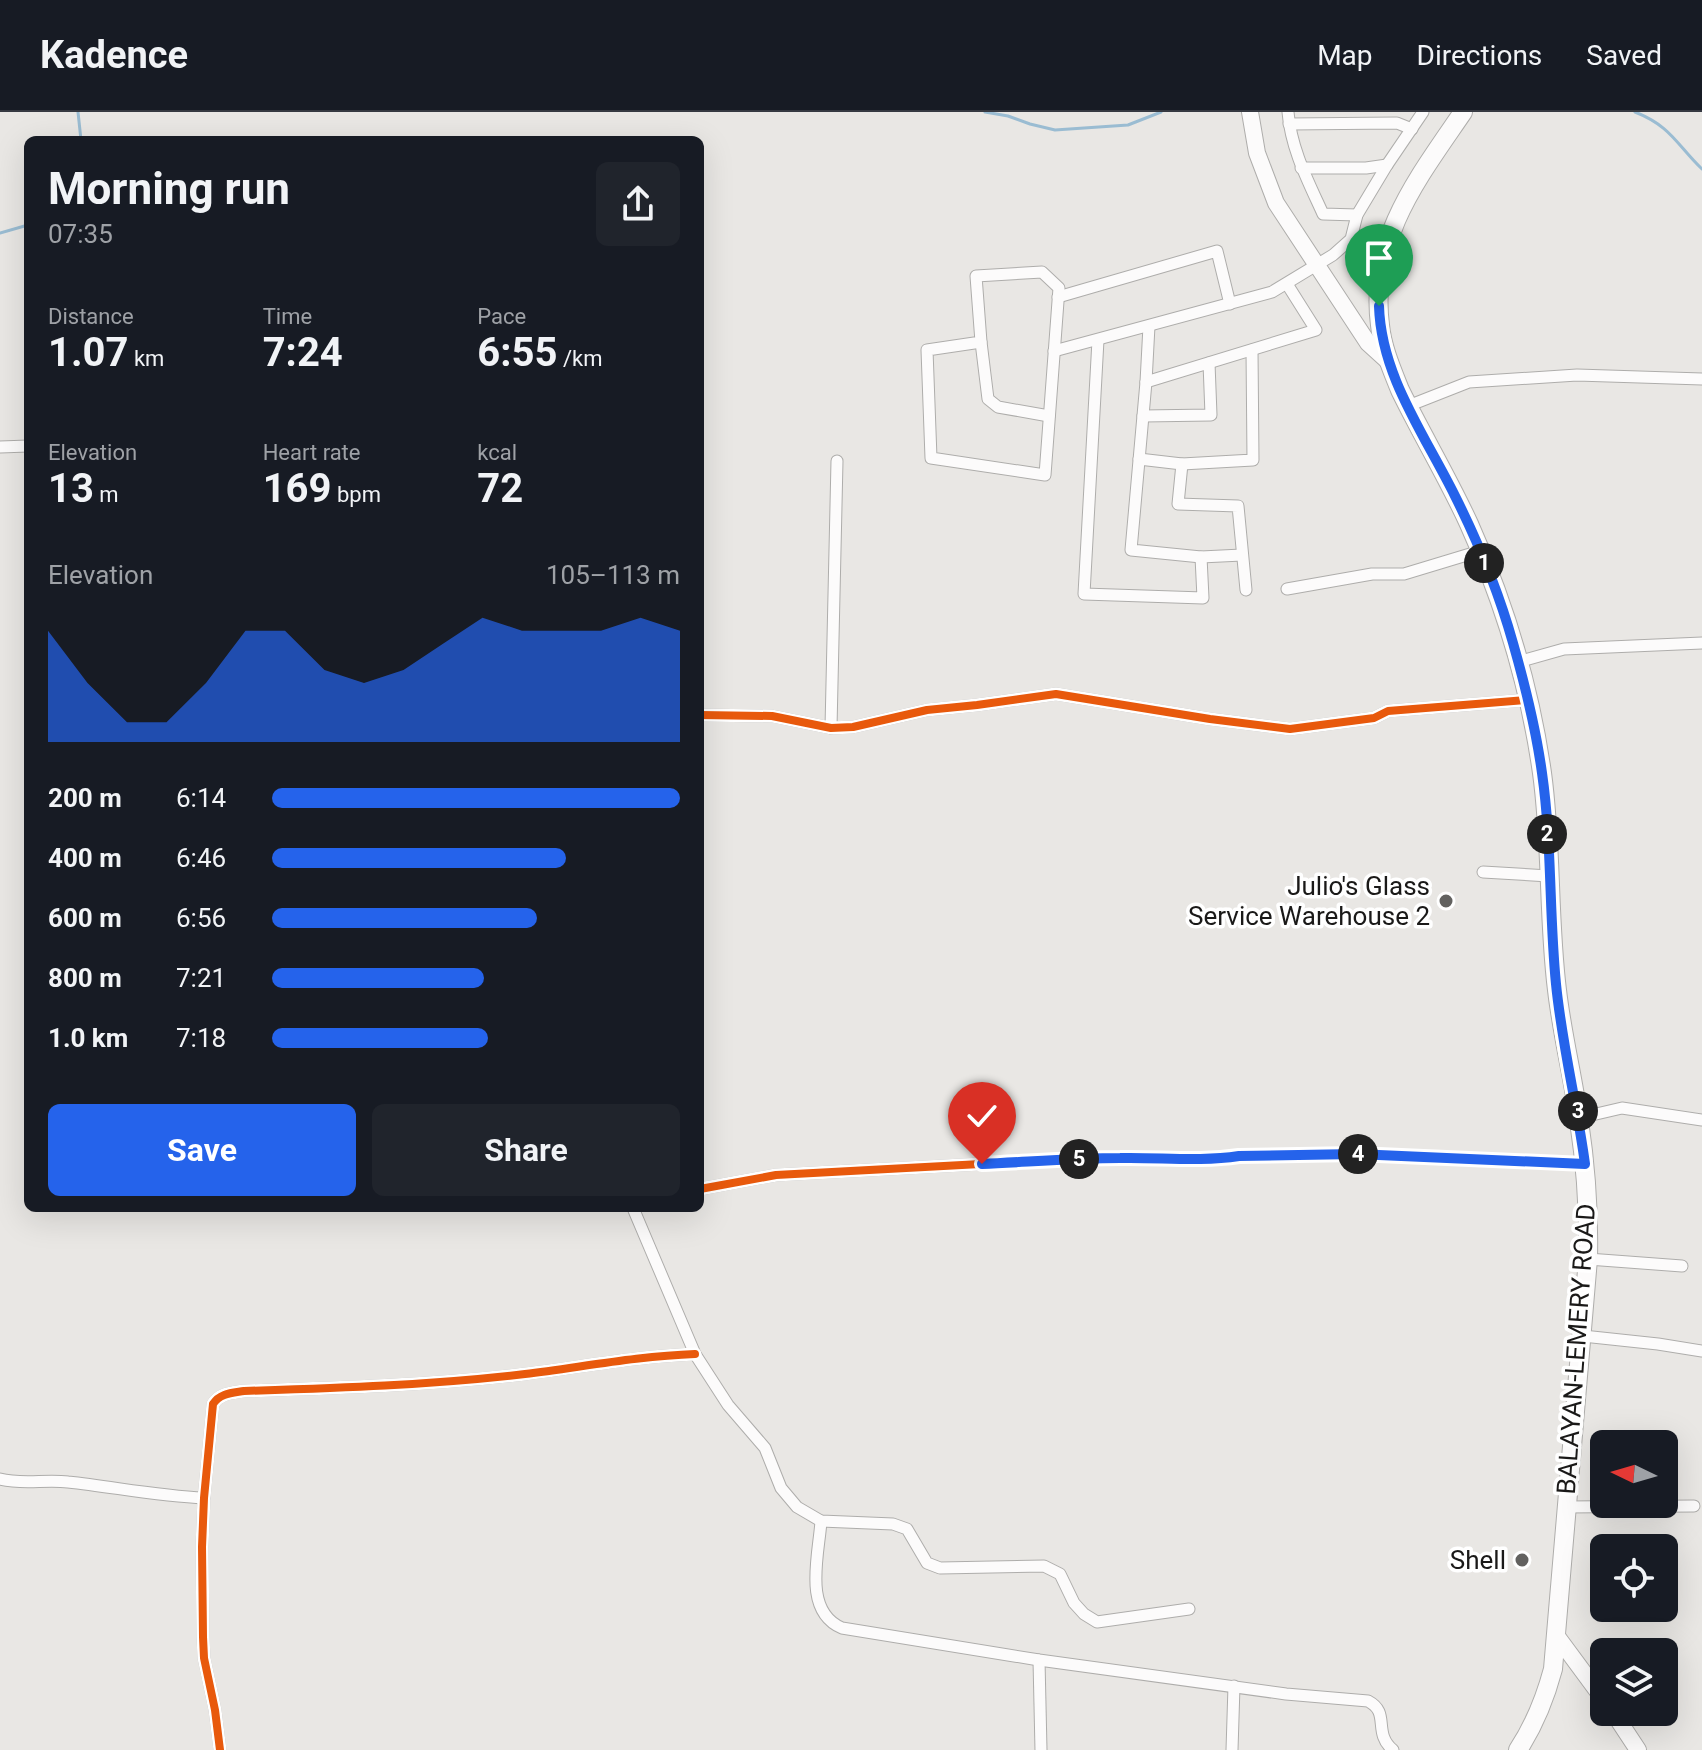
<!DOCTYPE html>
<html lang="en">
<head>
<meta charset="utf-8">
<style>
	:root { --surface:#171b24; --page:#20242c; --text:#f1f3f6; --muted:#9ea1a6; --line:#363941; --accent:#2563eb }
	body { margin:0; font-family:Roboto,sans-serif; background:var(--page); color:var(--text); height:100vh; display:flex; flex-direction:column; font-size:30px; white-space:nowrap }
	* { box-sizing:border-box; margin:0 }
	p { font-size:26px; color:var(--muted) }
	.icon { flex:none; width:44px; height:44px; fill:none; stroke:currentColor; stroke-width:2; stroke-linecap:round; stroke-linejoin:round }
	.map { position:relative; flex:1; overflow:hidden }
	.sheet { position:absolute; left:24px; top:24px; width:680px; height:1076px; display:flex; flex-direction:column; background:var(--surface); border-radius:12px; box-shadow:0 8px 32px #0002 }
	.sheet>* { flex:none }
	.needle { width:52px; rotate:275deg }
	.fabs { position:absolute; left:1590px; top:1318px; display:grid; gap:16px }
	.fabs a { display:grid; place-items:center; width:88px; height:88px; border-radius:12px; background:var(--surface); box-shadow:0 8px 32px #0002; font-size:40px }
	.pin { position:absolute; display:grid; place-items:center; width:68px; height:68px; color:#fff; margin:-82px -34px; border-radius:50% 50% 50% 0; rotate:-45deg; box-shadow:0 0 8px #0007 }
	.pin .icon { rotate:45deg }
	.km { position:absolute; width:40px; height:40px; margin:-20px; border-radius:50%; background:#222; color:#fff; font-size:22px; line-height:40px; text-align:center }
	.round { display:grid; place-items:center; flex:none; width:84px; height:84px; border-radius:12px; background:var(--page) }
	.overview { display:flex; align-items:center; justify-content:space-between; height:136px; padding:0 24px }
	h1 { font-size:44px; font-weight:700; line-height:60px }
	.stats { display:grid; grid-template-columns:repeat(3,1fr); gap:12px; height:136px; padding:8px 24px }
	.stats div { display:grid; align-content:center }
	.stats b { font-size:40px; font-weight:700 }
	.stats small { font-size:22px; font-weight:400 }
	.stats p { font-size:22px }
	.chart { height:224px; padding:16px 24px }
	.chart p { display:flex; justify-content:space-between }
	.chart svg { width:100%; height:144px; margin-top:8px; fill:var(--accent); opacity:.7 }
	.button { display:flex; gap:16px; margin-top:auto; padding:16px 24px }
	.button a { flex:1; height:92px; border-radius:12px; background:var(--accent); color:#fff; font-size:32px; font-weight:700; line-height:92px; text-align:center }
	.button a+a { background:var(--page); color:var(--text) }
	ul { padding:0 24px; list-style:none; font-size:26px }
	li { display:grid; grid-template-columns:128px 96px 1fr; align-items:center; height:60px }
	li i { height:20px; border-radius:10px; background:var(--accent) }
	header { display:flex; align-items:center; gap:48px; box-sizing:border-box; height:112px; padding:0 40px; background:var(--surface); border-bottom:2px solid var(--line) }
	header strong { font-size:38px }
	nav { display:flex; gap:44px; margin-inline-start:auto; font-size:28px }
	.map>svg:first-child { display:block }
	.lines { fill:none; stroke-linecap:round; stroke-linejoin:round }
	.stream { stroke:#9abcd2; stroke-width:3 }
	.street-casing { stroke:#aeadab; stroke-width:13 }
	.secondary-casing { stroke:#aeadab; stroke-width:18 }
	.primary-casing { stroke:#aeadab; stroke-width:20 }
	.street { stroke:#fcfbfb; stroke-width:11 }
	.secondary { stroke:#fcfbfb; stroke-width:16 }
	.primary { stroke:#fcfbfb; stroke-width:18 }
	.cycleway-casing { stroke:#fff; stroke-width:13 }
	.cycleway { stroke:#e8590c; stroke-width:8 }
	.route-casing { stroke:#fff; stroke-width:16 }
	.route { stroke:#2563eb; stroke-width:10 }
	.poi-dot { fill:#62615f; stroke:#fff; stroke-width:3 }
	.labels { text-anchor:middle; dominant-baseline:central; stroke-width:7; stroke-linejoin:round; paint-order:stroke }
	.poi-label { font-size:26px; fill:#1a1918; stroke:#fff; text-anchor:end }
	.street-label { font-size:26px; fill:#1a1918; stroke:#fff }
</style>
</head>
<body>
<header>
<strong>Kadence</strong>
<nav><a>Map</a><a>Directions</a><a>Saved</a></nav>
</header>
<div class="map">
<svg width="1702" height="1638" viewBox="0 0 1702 1638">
	<rect width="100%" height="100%" fill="#e9e7e4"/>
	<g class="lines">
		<g class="stream">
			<path d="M78 0 81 28"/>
			<path d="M985 0 1008 4 1030 12 1055 18 1128 13 1161 0"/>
			<path d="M1635 0C1671 14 1677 33 1702 57"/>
			<path d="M0 121 28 113"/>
		</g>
		<defs>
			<g id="street">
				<path d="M1288 0C1291 37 1308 69 1323 102L1357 103"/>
				<path d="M1289 12 1397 11 1412 17"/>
				<path d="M1301 56H1366L1387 53"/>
				<path d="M1042 160 1059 176 1045 363 931 346 927 238 981 230 976 164Z"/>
				<path d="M1058 185 1217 139 1230 192"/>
				<path d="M1149 214 1146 270 1131 438 1201 445 1242 443"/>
				<path d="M1098 228 1084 482 1203 486 1201 445"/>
				<path d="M981 230 988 287 998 295 1049 304"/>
				<path d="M1054 239 1272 180 1333 143 1351 127 1357 103 1387 53 1423 0"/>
				<path d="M1146 270 1316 218 1287 172"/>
				<path d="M1408 294 1469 270 1577 263 1702 267"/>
				<path d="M1143 304 1211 303 1209 251"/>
				<path d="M0 335 28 334"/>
				<path d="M1139 347 1182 352 1253 348 1252 238"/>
				<path d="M1182 352 1178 392 1238 394 1246 478"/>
				<path d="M1287 477 1372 462H1404L1480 439"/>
				<path d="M1518 550 1564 537 1702 531"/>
				<path d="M700 603 772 604 831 616 853 615 927 598 977 593 1056 582 1210 607 1290 617 1374 606 1388 599 1527 588"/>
				<path d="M831 616 837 349"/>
				<path d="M1483 760 1549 764"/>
				<path d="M1579 1006 1622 996 1702 1008"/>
				<path d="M700 1077 776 1063 1054 1048 1122 1046 1180 1048 1221 1047 1239 1044 1356 1042 1585 1052"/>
				<path d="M633 1096 695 1242 728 1293 765 1336 781 1376 797 1395 821 1409 893 1412 907 1417 927 1451 940 1456 1044 1454 1060 1462 1074 1491 1084 1502 1097 1510 1189 1497"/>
				<path d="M1588 1147 1682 1154"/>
				<path d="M1583 1224 1658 1232 1702 1239"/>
				<path d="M0 1367C22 1373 46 1367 68 1370 114 1375 158 1384 204 1386"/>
				<path d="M1565 1395 1694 1394"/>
				<path d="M821 1409C819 1442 802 1499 842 1516L1039 1548 1286 1582 1368 1589C1391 1601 1372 1620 1393 1638"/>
				<path d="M1039 1548 1041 1638"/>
				<path d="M220 1638 215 1598 204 1546 203 1525 202 1435 204 1386 213 1292C220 1281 232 1281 244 1279 338 1276 432 1273 525 1262 582 1255 638 1244 695 1242"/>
				<path d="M1232 1638 1234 1574"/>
			</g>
			<g id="secondary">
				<path d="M1250 0 1257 41 1276 91 1368 231 1390 251"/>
				<path d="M1556 1523 1604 1588"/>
				<path d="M1613 1600 1638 1638"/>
			</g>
			<path id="primary" d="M1463 0C1418 66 1369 127 1380 213 1382 235 1392 258 1400 278 1422 323 1448 366 1469 412 1504 490 1530 576 1542 661 1552 733 1548 806 1557 878 1562 922 1573 965 1579 1009 1586 1055 1589 1101 1588 1147L1553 1557C1545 1587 1535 1612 1518 1638"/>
		</defs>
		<use href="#street" class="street-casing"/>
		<use href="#secondary" class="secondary-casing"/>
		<use href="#primary" class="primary-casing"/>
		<use href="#street" class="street"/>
		<use href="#secondary" class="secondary"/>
		<use href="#primary" class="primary"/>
		<defs>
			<g id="cycleway">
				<path d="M700 603 772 604 831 616 853 615 927 598 977 593 1056 582 1210 607 1290 617 1374 606 1388 599 1527 588"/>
				<path d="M700 1077 776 1063 1054 1048 1122 1046 1180 1048 1221 1047 1239 1044 1356 1042 1585 1052"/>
				<path d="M220 1638 215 1598 204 1546 203 1525 202 1435 204 1386 213 1292C220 1281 232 1281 244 1279 338 1276 432 1273 525 1262 582 1255 638 1244 695 1242"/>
			</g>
		</defs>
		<use href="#cycleway" class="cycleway-casing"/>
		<use href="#cycleway" class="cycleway"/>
	</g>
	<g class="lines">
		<defs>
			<path id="route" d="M982 1052C1028 1050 1074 1046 1120 1046 1160 1045 1199 1050 1239 1044L1356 1042 1585 1052C1577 992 1562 933 1556 872 1549 802 1552 730 1542 661 1536 617 1525 573 1513 531 1499 481 1478 430 1455 384 1425 323 1381 264 1379 194"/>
		</defs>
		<use href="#route" class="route-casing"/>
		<use href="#route" class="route"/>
	</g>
	<g class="poi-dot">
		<circle cx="1446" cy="789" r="8"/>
		<circle cx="1522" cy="1448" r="8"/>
	</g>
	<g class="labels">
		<g class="poi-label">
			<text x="1430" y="774">Julio's Glass<tspan x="1430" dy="30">Service Warehouse 2</tspan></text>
			<text x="1506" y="1448">Shell</text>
		</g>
		<g class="street-label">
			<text transform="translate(1576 1237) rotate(-86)">BALAYAN-LEMERY ROAD</text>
		</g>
	</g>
</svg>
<div class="fabs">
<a><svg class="needle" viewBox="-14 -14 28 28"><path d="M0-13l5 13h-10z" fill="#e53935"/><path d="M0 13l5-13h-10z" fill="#9ea1a6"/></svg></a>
<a><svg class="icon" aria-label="locate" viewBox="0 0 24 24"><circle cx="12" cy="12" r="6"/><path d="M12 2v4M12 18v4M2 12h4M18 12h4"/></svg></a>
<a><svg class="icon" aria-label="layers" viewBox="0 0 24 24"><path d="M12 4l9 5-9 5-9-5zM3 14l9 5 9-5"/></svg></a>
</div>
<div class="pin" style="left:1379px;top:194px;background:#1e9e55"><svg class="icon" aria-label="arrive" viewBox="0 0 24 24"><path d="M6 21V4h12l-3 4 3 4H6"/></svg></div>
<div class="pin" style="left:982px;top:1052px;background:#d93025"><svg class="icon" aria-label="check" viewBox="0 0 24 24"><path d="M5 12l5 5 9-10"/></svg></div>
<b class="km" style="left:1484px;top:451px">1</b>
<b class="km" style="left:1547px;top:722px">2</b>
<b class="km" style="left:1578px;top:999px">3</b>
<b class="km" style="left:1358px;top:1042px">4</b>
<b class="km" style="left:1079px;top:1047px">5</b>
<section class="sheet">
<div class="overview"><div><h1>Morning run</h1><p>07:35</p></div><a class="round"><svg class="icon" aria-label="share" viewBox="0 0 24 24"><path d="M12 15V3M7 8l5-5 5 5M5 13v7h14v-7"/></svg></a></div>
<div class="stats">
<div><p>Distance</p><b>1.07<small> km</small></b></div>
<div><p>Time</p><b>7:24</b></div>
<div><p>Pace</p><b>6:55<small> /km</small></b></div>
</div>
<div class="stats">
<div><p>Elevation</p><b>13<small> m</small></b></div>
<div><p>Heart rate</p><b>169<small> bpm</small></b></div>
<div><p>kcal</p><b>72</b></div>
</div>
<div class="chart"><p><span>Elevation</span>105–113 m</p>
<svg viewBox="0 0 160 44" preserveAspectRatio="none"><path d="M0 44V10L10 26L20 38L30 38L40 26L50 10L60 10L70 22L80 26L90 22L100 14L110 6L120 10L130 10L140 10L150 6L160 10V44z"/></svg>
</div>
<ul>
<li><b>200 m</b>6:14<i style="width:100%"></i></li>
<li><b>400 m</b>6:46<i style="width:72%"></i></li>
<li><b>600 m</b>6:56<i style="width:65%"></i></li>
<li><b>800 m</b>7:21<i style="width:52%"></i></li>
<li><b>1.0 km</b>7:18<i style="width:53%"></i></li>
</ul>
<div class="button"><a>Save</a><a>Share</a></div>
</section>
</div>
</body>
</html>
